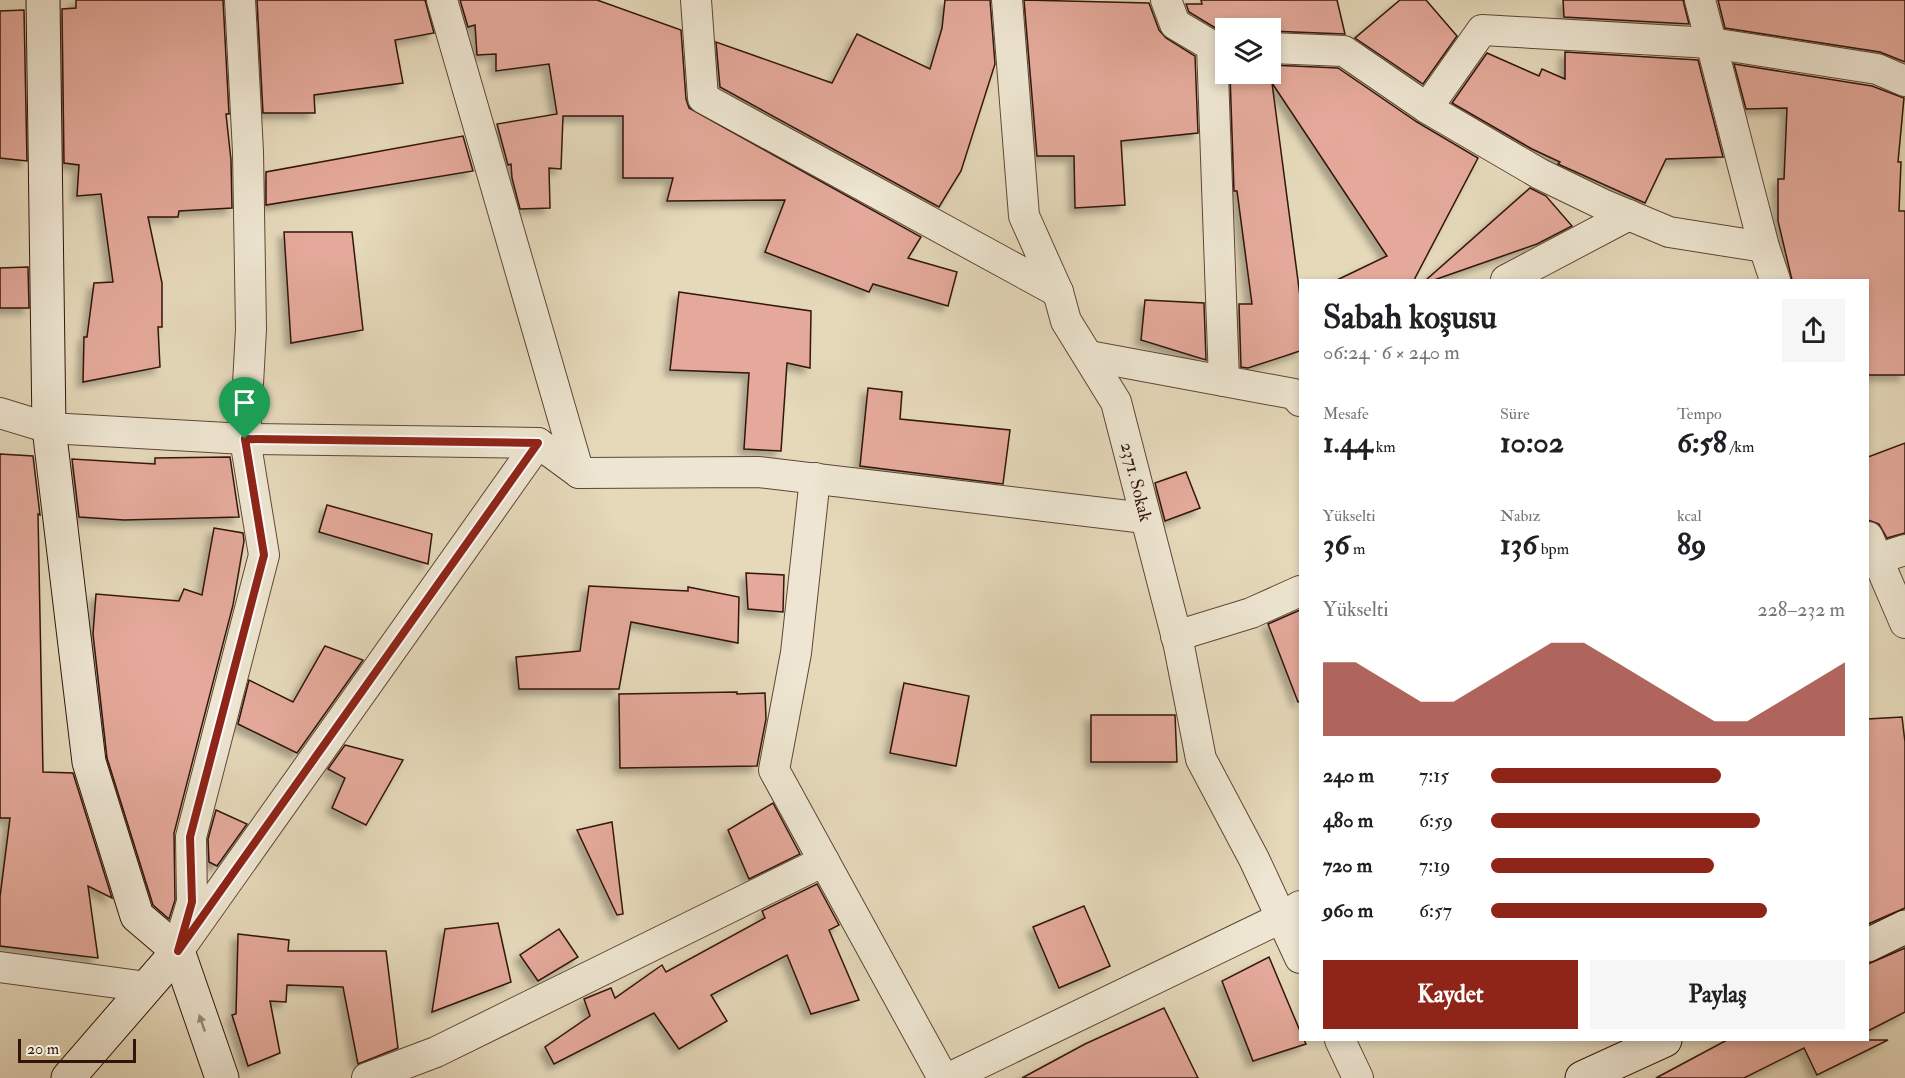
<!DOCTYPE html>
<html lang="tr">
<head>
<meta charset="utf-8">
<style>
	:root { --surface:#fff; --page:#f6f6f6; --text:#202124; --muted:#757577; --accent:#8f2418 }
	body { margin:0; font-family:"IM FELL Double Pica",serif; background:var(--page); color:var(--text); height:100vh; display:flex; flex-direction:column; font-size:22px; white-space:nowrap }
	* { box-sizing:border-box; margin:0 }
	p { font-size:20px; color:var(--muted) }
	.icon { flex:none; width:33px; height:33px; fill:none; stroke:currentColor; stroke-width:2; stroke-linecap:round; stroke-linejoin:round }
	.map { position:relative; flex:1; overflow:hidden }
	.side { position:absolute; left:1299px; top:279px; width:570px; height:762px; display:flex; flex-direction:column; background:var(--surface); border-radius:0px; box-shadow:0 3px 9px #0003 }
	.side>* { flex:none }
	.controls { position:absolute; left:1215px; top:18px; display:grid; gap:12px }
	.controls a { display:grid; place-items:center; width:66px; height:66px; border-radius:0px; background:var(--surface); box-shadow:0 3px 9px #0003; font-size:30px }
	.scale { position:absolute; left:18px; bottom:15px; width:118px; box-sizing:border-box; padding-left:6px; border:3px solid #32150a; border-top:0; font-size:16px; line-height:21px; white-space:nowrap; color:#32150a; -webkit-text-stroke:4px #eee6d2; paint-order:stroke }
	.pin { position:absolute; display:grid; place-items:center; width:51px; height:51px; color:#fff; margin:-62px -26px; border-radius:50% 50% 50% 0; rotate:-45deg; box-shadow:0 0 6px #0007 }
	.pin .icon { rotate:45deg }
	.round { display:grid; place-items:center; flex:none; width:63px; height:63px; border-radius:0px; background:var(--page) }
	.head { display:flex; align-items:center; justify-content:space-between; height:102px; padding:0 24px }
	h1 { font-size:33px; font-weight:700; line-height:45px }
	.stats { display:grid; grid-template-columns:repeat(3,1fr); gap:9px; height:102px; padding:6px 24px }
	.stats div { display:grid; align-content:center }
	.stats b { font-size:30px; font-weight:700 }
	.stats small { font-size:16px; font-weight:400 }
	.stats p { font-size:16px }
	.chart { height:168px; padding:12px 24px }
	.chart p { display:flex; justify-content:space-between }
	.chart svg { width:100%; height:108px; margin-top:6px; fill:var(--accent); opacity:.7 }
	.button { display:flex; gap:12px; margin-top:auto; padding:12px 24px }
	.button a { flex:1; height:69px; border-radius:0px; background:var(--accent); color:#fff; font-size:24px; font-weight:700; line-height:69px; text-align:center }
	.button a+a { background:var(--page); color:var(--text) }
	ul { padding:0 24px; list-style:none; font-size:20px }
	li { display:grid; grid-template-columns:96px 72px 1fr; align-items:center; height:45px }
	li i { height:15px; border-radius:8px; background:var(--accent) }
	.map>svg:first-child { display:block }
	.building { fill:#e4a99a; stroke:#32150a; stroke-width:1.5; filter:url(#shadow) }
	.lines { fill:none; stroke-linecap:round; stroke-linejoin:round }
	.street-casing { stroke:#5f4636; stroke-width:32 }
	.secondary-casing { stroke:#32150a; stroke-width:35 }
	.street { stroke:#eee6d2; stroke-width:30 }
	.secondary { stroke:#eee6d2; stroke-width:33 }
	.oneway { fill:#998878 }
	.route-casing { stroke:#fff; stroke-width:12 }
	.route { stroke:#8f2418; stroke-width:8 }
	.labels { text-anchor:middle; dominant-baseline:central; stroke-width:4.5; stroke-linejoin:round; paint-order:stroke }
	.street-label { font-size:18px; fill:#32150a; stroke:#eee6d2 }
</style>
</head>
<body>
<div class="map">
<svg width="1905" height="1078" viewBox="0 0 1905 1078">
	<defs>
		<filter id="shadow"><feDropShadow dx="-5.5" dy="5.5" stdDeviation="3" flood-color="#0004"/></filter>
	</defs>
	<rect width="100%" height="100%" fill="#e5d9ba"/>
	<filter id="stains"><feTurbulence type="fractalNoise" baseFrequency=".00333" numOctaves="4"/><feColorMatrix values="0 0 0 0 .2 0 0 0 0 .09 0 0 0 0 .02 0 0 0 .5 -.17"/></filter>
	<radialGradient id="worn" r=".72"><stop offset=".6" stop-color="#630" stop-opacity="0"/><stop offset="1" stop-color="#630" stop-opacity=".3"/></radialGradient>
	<g class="building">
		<path d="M76 0H223L229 114H226L231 160 232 208 179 211 178 217H148L162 283V327H158L160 367 83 382 84 337H87L94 283 113 282 101 194 77 196 79 165 64 163 62 9 76 8Z"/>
		<path d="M257 0H425L434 33 395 40 403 83 314 95 315 113H263Z"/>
		<path d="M460 0H597L681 30 686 99 689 108 921 237 908 258 957 272 948 306 873 284 869 292 765 252 785 200 667 201 673 178H623V116H563L561 169 549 168 550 208 520 209 512 178 511 164 508 165 497 124 557 114 549 64 496 71V54L477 55 475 25 468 27Z"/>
		<path d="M945 0H990L995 64 961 171 939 207 720 87 716 42 832 83 857 34 930 69 942 28Z"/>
		<path d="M1024 0 1149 3 1159 30 1166 38 1195 56 1198 133 1121 141 1125 205 1075 208 1074 156H1037Z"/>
		<path d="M1201 0H1337L1345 34 1270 31V28L1217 29 1189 12 1186 4H1202Z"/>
		<path d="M1400 0H1426L1457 36 1423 84 1355 38Z"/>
		<path d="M1563 0H1683L1689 24 1564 17Z"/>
		<path d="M1718 0H1905V62L1880 52 1725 28Z"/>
		<path d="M24 10 27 161 0 158V11Z"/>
		<path d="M1565 52 1698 60 1723 157 1666 159 1645 203 1558 164 1560 162 1532 149 1452 103 1487 53 1539 76 1542 69 1565 79Z"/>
		<path d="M1734 64 1872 86 1904 98 1898 162H1901L1899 211H1905V375H1868V280H1792L1778 221V179H1784L1787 108 1746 109Z"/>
		<path d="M1270 65 1338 68 1417 122 1478 158 1414 280H1337L1387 256 1272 83 1300 296V351L1248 368 1241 367 1239 304H1252L1237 191H1234L1230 74H1270Z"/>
		<path d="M463 136 473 171 266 205V172Z"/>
		<path d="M1530 188 1546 196 1572 226 1537 244 1434 280H1426Z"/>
		<path d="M284 232H352L363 330 291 343Z"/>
		<path d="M28 267 29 308H0V268Z"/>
		<path d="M679 292 811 311 810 368 787 363 781 451 744 449 749 373 670 370Z"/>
		<path d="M1145 300 1204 303 1206 360 1141 340Z"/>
		<path d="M868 388 902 392 900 419 1010 430 1003 484 860 466Z"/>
		<path d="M1905 443V533L1887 538 1879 524 1868 520V457Z"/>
		<path d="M0 454 33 456 40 515 38 514 43 772 73 773 112 898 88 886 98 958 0 946V897L10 818H0Z"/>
		<path d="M230 457 239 517 124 520 79 517 72 459 155 464V458Z"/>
		<path d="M1186 472 1200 508 1165 521 1155 483Z"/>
		<path d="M327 505 432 534 428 564 319 532Z"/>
		<path d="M214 528 243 533 244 541 233 605 174 833 175 900 169 919 153 905 107 758 93 634 96 594 179 601 184 589 202 595Z"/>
		<path d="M746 573 784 575 783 612 748 609Z"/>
		<path d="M589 586 688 591V587L739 597 738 643 631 622 619 689H519L516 657 580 651Z"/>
		<path d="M1300 610V701L1298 702 1268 624Z"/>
		<path d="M325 646 363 660 297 753 238 724 249 680 293 702Z"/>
		<path d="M904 683 969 696 956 766 890 753Z"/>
		<path d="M737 692V694L765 693 766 719 757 766 620 768 619 694Z"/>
		<path d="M1091 715H1175L1177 762H1091Z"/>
		<path d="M1902 717 1905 742V908L1868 924V719Z"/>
		<path d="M345 745 403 760 366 825 332 808 345 778 328 769Z"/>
		<path d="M773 803 800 854 749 879 728 830Z"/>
		<path d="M216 810 247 824 217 866 209 862 208 839Z"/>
		<path d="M612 822 623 914 617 915 577 830Z"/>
		<path d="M817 884 839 925 829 930 859 1000 811 1014 787 955 711 995 727 1021 679 1049 654 1013 554 1064 545 1047 590 1016 584 999 611 988 615 998 662 965 666 972 765 918 762 911Z"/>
		<path d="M1084 906 1110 966 1059 988 1033 927Z"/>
		<path d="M498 923 511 982 432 1012 445 929Z"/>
		<path d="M559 929 578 957 538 981 520 955Z"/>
		<path d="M238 934 289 940 288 951H386L398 1048 358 1064 343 987 287 985 286 1002 270 1001 280 1053 248 1066 232 1015 236 1014Z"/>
		<path d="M1905 948V1012L1868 1031V964Z"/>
		<path d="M1269 957 1300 1031V1040H1304L1306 1044 1253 1061 1222 981Z"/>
		<path d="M1164 1008 1198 1078H1022L1085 1044Z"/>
		<path d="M1727 1040H1888L1817 1075 1804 1048 1744 1078H1656Z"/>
	</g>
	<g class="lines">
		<defs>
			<g id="street">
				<path d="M696 0 703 98 1058 292"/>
				<path d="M1007 0 1024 216 1058 292 1066 321 1116 402 1179 646 1201 759 1254 859 1300 958"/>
				<path d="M1166 0 1175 24 1212 46H1226"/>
				<path d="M1700 0 1764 247 1775 280"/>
				<path d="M1212 46 1224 381"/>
				<path d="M1270 48 1344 51 1427 108 1540 174 1602 204 1669 232 1764 247"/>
				<path d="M1427 108 1482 30 1711 43 1877 69 1905 81"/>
				<path d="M1506 280 1629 215"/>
				<path d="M1089 356 1294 394 1300 401"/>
				<path d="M0 413 49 428 245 439 538 443"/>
				<path d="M579 473 758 472 1145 518"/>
				<path d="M815 478 796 653 774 770 943 1078"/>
				<path d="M1868 537 1905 623"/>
				<path d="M1868 562 1905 550"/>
				<path d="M1176 636 1251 613 1300 591"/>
				<path d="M182 935 192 902 191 837 264 555 245 439 251 329 248 152 240 0"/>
				<path d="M178 951 538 443 579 473 442 0"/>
				<path d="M0 967 147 987"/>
				<path d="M1340 1040 1358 1078"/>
				<path d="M367 1078 436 1052 824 861"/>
				<path d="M949 1078 1281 918 1300 906"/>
			</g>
			<g id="secondary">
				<path d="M43 0 49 428 89 762 137 916 178 951 222 1078"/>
				<path d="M1868 945 1905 927"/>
				<path d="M68 1078 178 951"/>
				<path d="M1582 1078 1665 1040"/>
			</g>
		</defs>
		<use href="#street" class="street-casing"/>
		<use href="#secondary" class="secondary-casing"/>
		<use href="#street" class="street"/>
		<use href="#secondary" class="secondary"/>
	</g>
	<defs><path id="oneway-solid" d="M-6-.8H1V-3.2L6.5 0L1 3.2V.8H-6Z" transform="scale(1.5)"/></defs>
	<use class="oneway" href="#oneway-solid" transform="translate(202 1023) rotate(-109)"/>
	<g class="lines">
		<defs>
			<path id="route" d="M245 439 538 443 178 951 192 902 190 837 264 555Z"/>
		</defs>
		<use href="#route" class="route-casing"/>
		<use href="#route" class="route"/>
	</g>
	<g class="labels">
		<g class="street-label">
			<text transform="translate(1136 482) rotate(76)">2371. Sokak</text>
		</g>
	</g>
	<rect width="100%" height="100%" filter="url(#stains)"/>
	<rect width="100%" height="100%" fill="url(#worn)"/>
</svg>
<div class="controls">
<a><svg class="icon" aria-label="layers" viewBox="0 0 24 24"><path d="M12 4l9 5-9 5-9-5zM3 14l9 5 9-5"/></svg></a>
</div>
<div class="scale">20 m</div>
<div class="pin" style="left:245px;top:439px;background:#1e9e55"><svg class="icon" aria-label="arrive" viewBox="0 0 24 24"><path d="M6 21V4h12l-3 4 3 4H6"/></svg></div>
<section class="side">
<div class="head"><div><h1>Sabah koşusu</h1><p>06:24 · 6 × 240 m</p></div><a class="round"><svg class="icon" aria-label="share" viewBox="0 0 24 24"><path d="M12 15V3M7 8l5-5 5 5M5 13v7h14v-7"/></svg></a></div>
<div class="stats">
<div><p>Mesafe</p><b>1.44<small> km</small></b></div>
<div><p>Süre</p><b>10:02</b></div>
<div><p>Tempo</p><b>6:58<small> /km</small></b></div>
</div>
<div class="stats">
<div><p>Yükselti</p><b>36<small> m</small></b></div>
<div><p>Nabız</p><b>136<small> bpm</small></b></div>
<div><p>kcal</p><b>89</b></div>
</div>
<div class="chart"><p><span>Yükselti</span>228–232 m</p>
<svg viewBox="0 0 160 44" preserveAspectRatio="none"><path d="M0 44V14L10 14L20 22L30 30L40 30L50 22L60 14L70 6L80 6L90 14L100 22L110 30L120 38L130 38L140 30L150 22L160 14V44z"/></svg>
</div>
<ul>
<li><b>240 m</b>7:15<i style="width:65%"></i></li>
<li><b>480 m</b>6:59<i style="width:76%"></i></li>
<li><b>720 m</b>7:19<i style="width:63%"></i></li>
<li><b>960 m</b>6:57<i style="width:78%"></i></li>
</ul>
<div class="button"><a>Kaydet</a><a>Paylaş</a></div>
</section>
</div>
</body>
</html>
